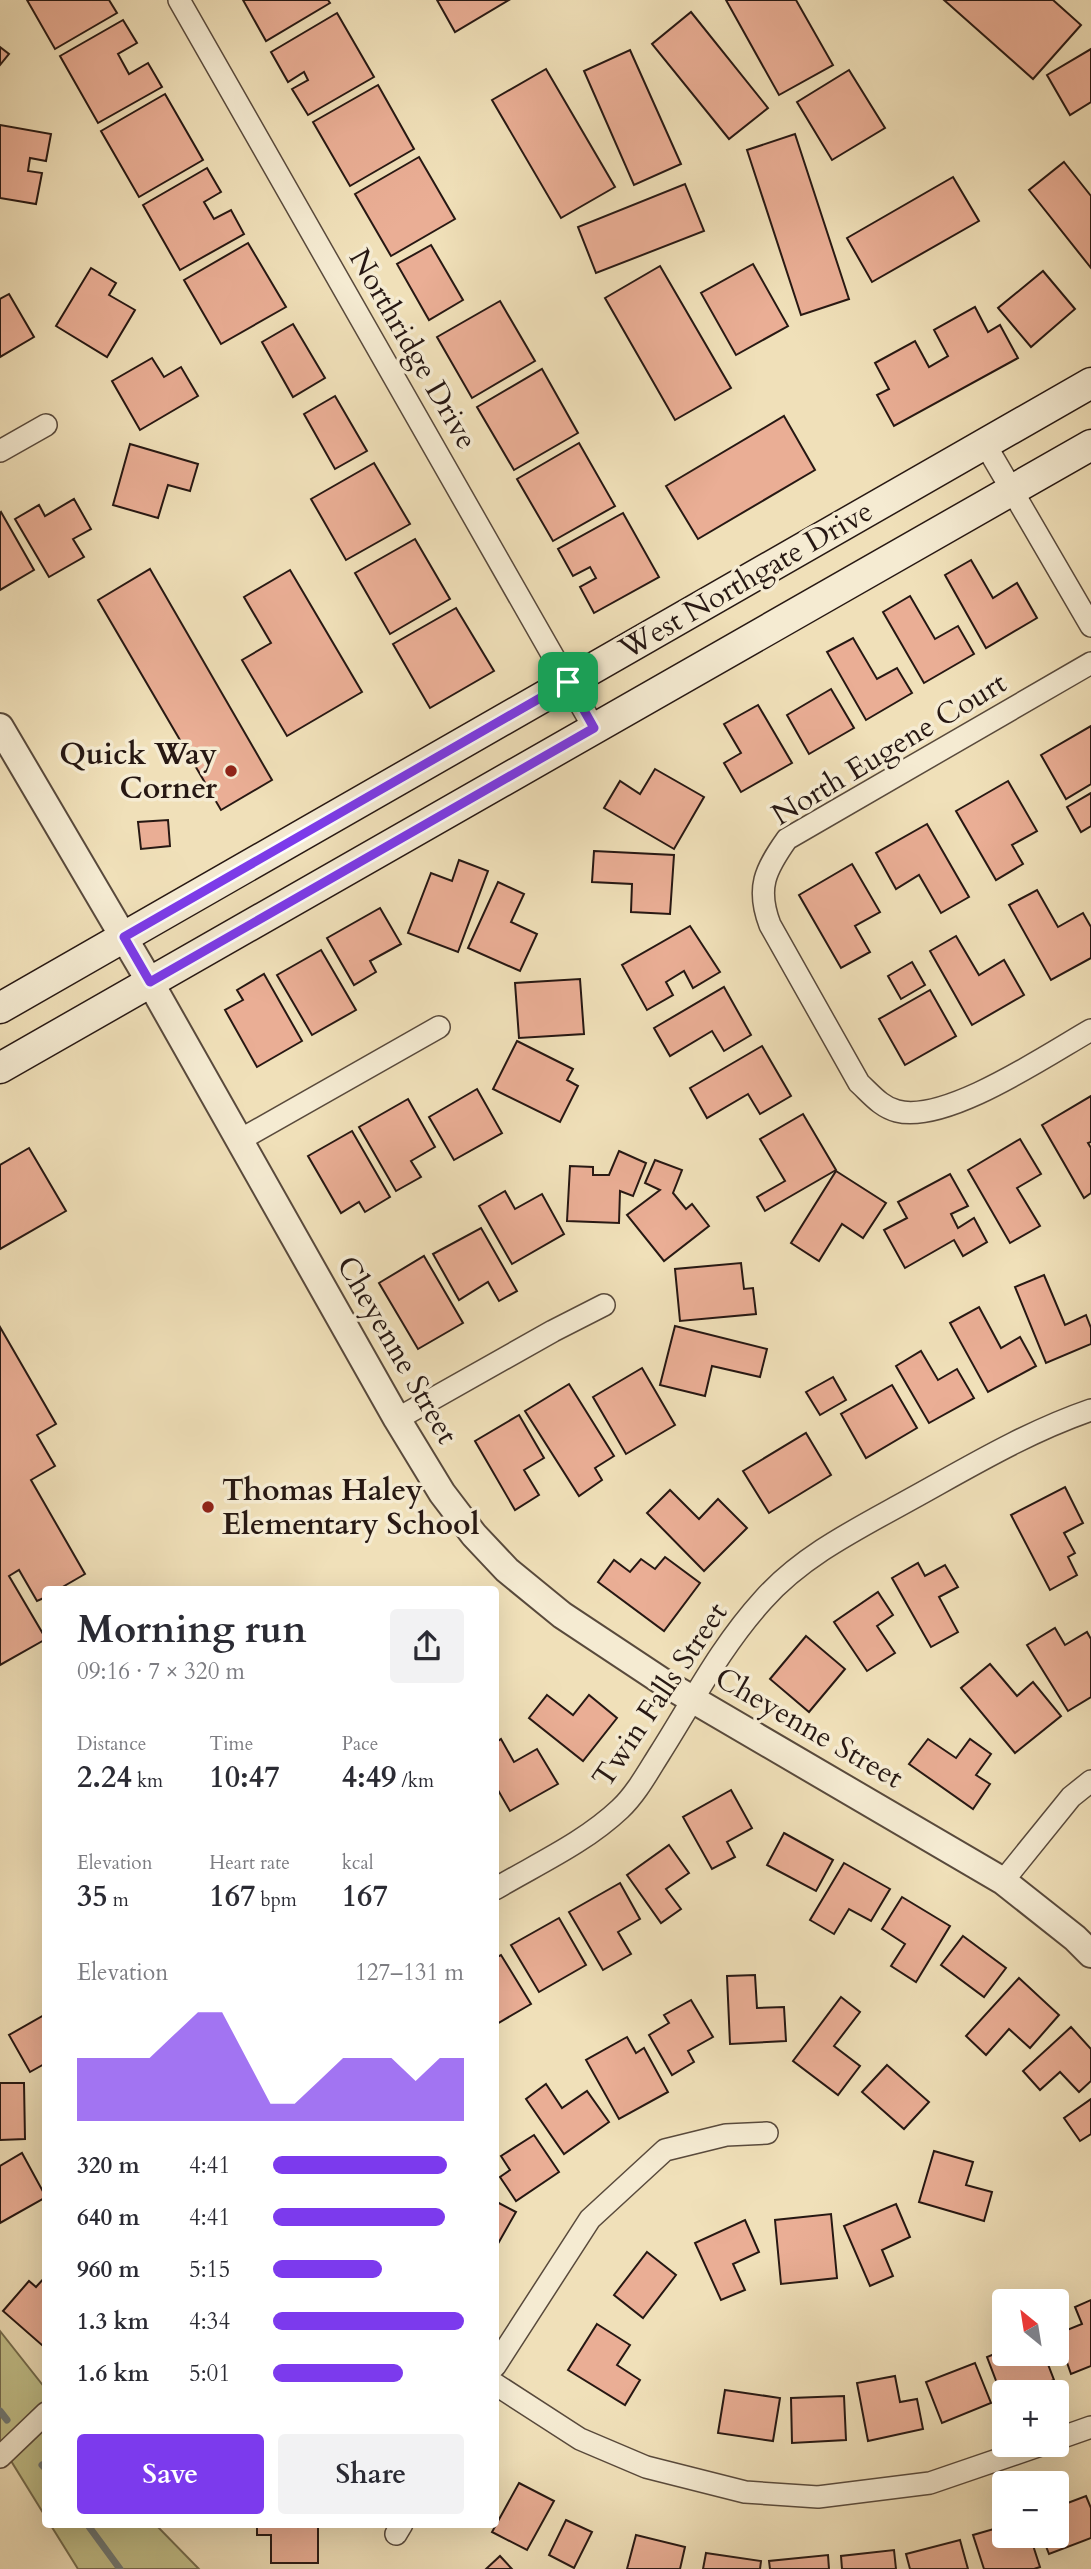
<!DOCTYPE html>
<html lang="en">
<head>
<meta charset="utf-8">
<style>
	:root { --surface:#fff; --page:#f2f2f3; --text:#2b2b33; --muted:#7c7c81; --accent:#7c3aed }
	body { margin:0; font-family:Cardo,serif; background:var(--page); color:var(--text); height:100vh; display:flex; flex-direction:column; font-size:26px; white-space:nowrap }
	* { box-sizing:border-box; margin:0 }
	p { font-size:23px; color:var(--muted) }
	.icon { flex:none; width:38px; height:38px; fill:none; stroke:currentColor; stroke-width:2; stroke-linecap:round; stroke-linejoin:round }
	.map { position:relative; flex:1; overflow:hidden }
	.sheet { position:absolute; left:42px; top:1586px; width:457px; height:942px; display:flex; flex-direction:column; background:var(--surface); border-radius:7px; box-shadow:0 7px 28px #0002 }
	.sheet>* { flex:none }
	.needle { width:46px; rotate:330deg }
	.buttons { position:absolute; left:992px; top:2289px; display:grid; gap:14px }
	.buttons a { display:grid; place-items:center; width:77px; height:77px; border-radius:7px; background:var(--surface); box-shadow:0 7px 28px #0002; font-size:35px }
	.pin { position:absolute; display:grid; place-items:center; width:60px; height:60px; color:#fff; margin:-30px; border-radius:14px; box-shadow:0 4px 10px #0006 }
	.round { display:grid; place-items:center; flex:none; width:74px; height:74px; border-radius:7px; background:var(--page) }
	.head { display:flex; align-items:center; justify-content:space-between; height:119px; padding:0 35px }
	h1 { font-size:38px; font-weight:700; line-height:52px }
	.metrics { display:grid; grid-template-columns:repeat(3,1fr); gap:10px; height:119px; padding:7px 35px }
	.metrics div { display:grid; align-content:center }
	.metrics b { font-size:30px; font-weight:700 }
	.metrics small { font-size:19px; font-weight:400 }
	.metrics p { font-size:19px }
	.chart { height:196px; padding:14px 35px }
	.chart p { display:flex; justify-content:space-between }
	.chart svg { width:100%; height:126px; margin-top:7px; fill:var(--accent); opacity:.7 }
	.action { display:flex; gap:14px; margin-top:auto; padding:14px 35px }
	.action a { flex:1; height:80px; border-radius:7px; background:var(--accent); color:#fff; font-size:28px; font-weight:700; line-height:80px; text-align:center }
	.action a+a { background:var(--page); color:var(--text) }
	ul { padding:0 35px; list-style:none; font-size:23px }
	li { display:grid; grid-template-columns:112px 84px 1fr; align-items:center; height:52px }
	li i { height:18px; border-radius:9px; background:var(--accent) }
	.map>svg:first-child { display:block }
	.green { fill:#c2c08a; stroke:#746c4e; stroke-width:2 }
	.lines { fill:none; stroke-linecap:round; stroke-linejoin:round }
	.stream { stroke:#6e7977; stroke-width:7 }
	.building { fill:#eaae95; stroke:#271813; stroke-width:2 }
	.minor-casing { stroke:#594a3c; stroke-width:24 }
	.tertiary-casing { stroke:#594a3c; stroke-width:30 }
	.secondary-casing { stroke:#271813; stroke-width:33 }
	.minor { stroke:#f5ebd2; stroke-width:21 }
	.tertiary { stroke:#f5ebd2; stroke-width:26 }
	.secondary { stroke:#f5ebd2; stroke-width:30 }
	.route-casing { stroke:#fff; stroke-width:14 }
	.route { stroke:#7c3aed; stroke-width:9 }
	.poi-dot { fill:#8f2418; stroke:#f5ebd2; stroke-width:2.5 }
	.labels { text-anchor:middle; dominant-baseline:central; stroke-width:7; stroke-linejoin:round; paint-order:stroke }
	.street-label { font-size:30px; fill:#271813; stroke:#f5ebd2 }
	.poi-label { font-size:30px; font-weight:bold; fill:#271813; stroke:#f5ebd2; text-anchor:end }
</style>
</head>
<body>
<div class="map">
<svg width="1091" height="2569" viewBox="0 0 1091 2569">
	<rect width="100%" height="100%" fill="#f0e0b9"/>
	<filter id="stains"><feTurbulence type="fractalNoise" baseFrequency=".00286" numOctaves="4"/><feColorMatrix values="0 0 0 0 .2 0 0 0 0 .09 0 0 0 0 .02 0 0 0 .5 -.17"/></filter>
	<radialGradient id="worn" r=".72"><stop offset=".6" stop-color="#630" stop-opacity="0"/><stop offset="1" stop-color="#630" stop-opacity=".3"/></radialGradient>
	<g class="green">
		<path d="M0 2331 45 2388V2516L0 2443Z"/>
		<path d="M50 2524H155L199 2569H78Z"/>
	</g>
	<g class="lines">
		<g class="stream">
			<path d="M0 2411 7 2420"/>
			<path d="M42 2465 46 2469"/>
			<path d="M87 2524 120 2569"/>
		</g>
	</g>
	<g class="building">
		<path d="M27 0H109L117 13 55 49Z"/>
		<path d="M243 0H328L330 3 266 41Z"/>
		<path d="M437 0H509L455 32Z"/>
		<path d="M726 0H796L833 65 779 95Z"/>
		<path d="M944 0H1053L1081 25 1033 79Z"/>
		<path d="M691 12 768 108 729 139 652 44Z"/>
		<path d="M337 13 374 77 308 115 292 89 308 80 304 72 288 82 271 52Z"/>
		<path d="M123 20 137 43 118 54 129 74 148 63 162 87 98 123 60 56Z"/>
		<path d="M0 47 9 54 0 65Z"/>
		<path d="M1091 49V102L1070 115 1047 75Z"/>
		<path d="M630 50 681 164 634 185 584 71Z"/>
		<path d="M546 69 615 187 561 218 492 100Z"/>
		<path d="M849 70 885 128 832 160 797 102Z"/>
		<path d="M378 85 414 149 350 186 313 122Z"/>
		<path d="M165 94 203 160 139 197 101 131Z"/>
		<path d="M0 125 51 134 46 161 30 158 28 171 42 173 36 204 0 198Z"/>
		<path d="M795 134 849 299 801 315 747 150Z"/>
		<path d="M419 157 455 219 391 256 355 194Z"/>
		<path d="M1064 162 1091 196V268L1029 190Z"/>
		<path d="M207 168 221 192 204 202 214 219 231 210 244 234 180 270 143 205Z"/>
		<path d="M953 177 979 221 872 282 847 238Z"/>
		<path d="M685 184 704 231 596 273 578 227Z"/>
		<path d="M248 243 286 307 221 344 184 280Z"/>
		<path d="M431 245 463 300 429 320 397 264Z"/>
		<path d="M753 264 788 326 736 355 701 293Z"/>
		<path d="M660 266 731 388 675 420 605 298Z"/>
		<path d="M91 268 116 283 109 295 135 310 107 357 56 326Z"/>
		<path d="M1043 271 1075 309 1031 347 998 308Z"/>
		<path d="M9 294 34 337 0 357V299Z"/>
		<path d="M500 301 535 361 472 398 437 337Z"/>
		<path d="M975 307 988 332 1000 325 1018 358 894 426 877 395 889 389 875 363 915 341 929 367 948 356 934 330Z"/>
		<path d="M293 324 325 378 293 397 262 342Z"/>
		<path d="M152 358 164 377 181 367 198 396 140 430 112 381Z"/>
		<path d="M542 369 578 433 514 470 477 407Z"/>
		<path d="M335 396 367 451 335 469 304 414Z"/>
		<path d="M784 416 815 470 698 539 666 486Z"/>
		<path d="M579 443 615 506 553 541 517 479Z"/>
		<path d="M130 444 198 464 190 491 168 485 158 518 113 505Z"/>
		<path d="M374 463 410 524 346 560 311 499Z"/>
		<path d="M74 499 91 529 73 539 84 557 49 577 15 519 39 505 45 516Z"/>
		<path d="M1 512 34 570 0 590V513Z"/>
		<path d="M623 513 659 577 594 613 580 587 596 578 590 567 573 576 558 549Z"/>
		<path d="M415 539 450 599 390 634 355 573Z"/>
		<path d="M971 560 993 598 1017 583 1037 618 986 648 945 575Z"/>
		<path d="M150 569 272 780 221 810 98 600Z"/>
		<path d="M290 570 362 692 287 736 242 660 271 643 244 597Z"/>
		<path d="M910 596 935 639 958 626 974 654 924 683 883 612Z"/>
		<path d="M456 608 494 671 430 708 393 644Z"/>
		<path d="M853 638 877 679 897 668 912 693 866 720 827 652Z"/>
		<path d="M831 689 854 728 809 754 787 715Z"/>
		<path d="M758 705 792 763 741 792 724 763 741 753 724 724Z"/>
		<path d="M1091 726V784L1066 799 1041 755Z"/>
		<path d="M655 769 704 797 674 849 604 808 620 781 640 794Z"/>
		<path d="M1008 781 1037 831 1012 845 1023 864 996 880 956 811Z"/>
		<path d="M1091 793V826L1081 832 1067 807Z"/>
		<path d="M168 820 170 846 141 849 138 822Z"/>
		<path d="M927 824 969 897 941 913 919 875 896 889 876 853Z"/>
		<path d="M594 851 674 855 670 914 631 912 632 884 592 882Z"/>
		<path d="M459 860 488 871 458 952 408 933 431 873 452 881Z"/>
		<path d="M852 864 880 912 855 926 870 952 841 968 799 895Z"/>
		<path d="M498 882 524 894 511 922 537 934 520 971 468 948Z"/>
		<path d="M1037 890 1058 927 1083 913 1091 927V958L1051 980 1009 905Z"/>
		<path d="M380 908 401 944 370 961 376 972 354 985 327 938Z"/>
		<path d="M690 926 720 972 693 988 684 971 666 982 673 995 647 1010 622 965Z"/>
		<path d="M956 936 979 975 1004 960 1024 995 972 1025 930 951Z"/>
		<path d="M321 950 356 1010 312 1035 277 975Z"/>
		<path d="M912 962 925 985 901 999 888 976Z"/>
		<path d="M264 974 302 1041 257 1067 225 1010 243 1000 237 990Z"/>
		<path d="M580 979 584 1034 519 1038 515 983Z"/>
		<path d="M724 987 751 1035 724 1051 712 1031 670 1056 654 1028Z"/>
		<path d="M930 990 956 1036 905 1065 879 1019Z"/>
		<path d="M517 1041 573 1069 567 1080 578 1086 560 1122 493 1089Z"/>
		<path d="M762 1046 791 1096 760 1114 748 1094 707 1118 690 1088Z"/>
		<path d="M477 1089 502 1133 454 1160 429 1117Z"/>
		<path d="M1091 1096V1142L1088 1143 1091 1148V1193L1084 1198 1042 1125Z"/>
		<path d="M408 1099 435 1147 411 1161 421 1177 396 1191 359 1127Z"/>
		<path d="M803 1114 836 1170 765 1211 757 1197 785 1181 760 1139Z"/>
		<path d="M352 1131 390 1197 365 1212 359 1202 341 1213 308 1156Z"/>
		<path d="M1020 1139 1041 1174 1017 1188 1040 1226 1010 1243 968 1170Z"/>
		<path d="M29 1148 66 1211 0 1249V1165Z"/>
		<path d="M619 1151 646 1163 633 1196 620 1191 619 1223 567 1221 570 1166 593 1167V1175H609Z"/>
		<path d="M655 1160 682 1170 673 1193 686 1209 692 1204 709 1226 664 1261 627 1215 660 1190 645 1183Z"/>
		<path d="M836 1171 886 1203 863 1238 842 1224 819 1261 791 1243Z"/>
		<path d="M950 1174 968 1206 951 1214 958 1228 974 1218 987 1242 963 1256 954 1240 905 1268 884 1230 907 1218 898 1202Z"/>
		<path d="M505 1191 515 1209 542 1194 564 1234 512 1264 479 1206Z"/>
		<path d="M481 1228 517 1291 499 1301 488 1282 459 1300 433 1254Z"/>
		<path d="M424 1256 463 1323 418 1349 379 1283Z"/>
		<path d="M741 1263 744 1289 753 1288 756 1314 680 1321 675 1269Z"/>
		<path d="M1044 1275 1065 1325 1086 1315 1091 1328V1344L1046 1363 1015 1287Z"/>
		<path d="M979 1307 1001 1348 1020 1337 1036 1366 988 1392 950 1323Z"/>
		<path d="M675 1326 767 1349 760 1377 712 1366 705 1396 660 1385Z"/>
		<path d="M0 1327 56 1424 37 1435 55 1466 31 1480 85 1574 59 1589H46V1597L37 1601 19 1570 9 1576 46 1639 0 1665Z"/>
		<path d="M921 1351 938 1380 957 1369 974 1398 929 1423 896 1366Z"/>
		<path d="M642 1368 675 1425 626 1454 593 1397Z"/>
		<path d="M833 1377 846 1400 820 1415 806 1392Z"/>
		<path d="M569 1384 614 1456 595 1468 602 1480 579 1496 525 1411Z"/>
		<path d="M892 1385 917 1428 866 1458 841 1414Z"/>
		<path d="M519 1415 544 1458 524 1470 539 1495 515 1510 475 1441Z"/>
		<path d="M806 1433 831 1475 769 1513 743 1471Z"/>
		<path d="M1065 1487 1083 1523 1064 1533 1075 1553 1068 1557 1077 1575 1050 1590 1011 1515Z"/>
		<path d="M670 1490 699 1519 718 1499 747 1528 704 1571 647 1513Z"/>
		<path d="M665 1557 700 1583 664 1631 598 1582 614 1560 630 1572 641 1559 655 1569Z"/>
		<path d="M918 1563 925 1576 945 1565 958 1587 939 1597 958 1632 931 1647 892 1578Z"/>
		<path d="M878 1592 893 1615 877 1626 895 1653 867 1671 834 1622Z"/>
		<path d="M1055 1628 1065 1645 1087 1632 1091 1639V1697L1068 1711 1027 1645Z"/>
		<path d="M806 1636 845 1669 809 1712 770 1679Z"/>
		<path d="M990 1664 1017 1696 1033 1682 1061 1716 1015 1753 961 1688Z"/>
		<path d="M547 1695 573 1715 589 1695 617 1718 583 1761 529 1718Z"/>
		<path d="M501 1739 514 1762 537 1749 558 1784 510 1811 495 1785V1743Z"/>
		<path d="M928 1739 956 1758 970 1739 991 1754 976 1775 990 1784 973 1809 909 1764Z"/>
		<path d="M731 1790 752 1828 727 1842 735 1857 712 1869 683 1817Z"/>
		<path d="M784 1833 833 1860 816 1891 767 1865Z"/>
		<path d="M669 1845 689 1873 666 1889 681 1909 661 1923 627 1875Z"/>
		<path d="M844 1863 890 1889 871 1921 849 1909 834 1934 810 1920Z"/>
		<path d="M620 1883 640 1919 618 1932 631 1954 603 1970 569 1912Z"/>
		<path d="M902 1897 950 1926 916 1982 891 1966 905 1944 882 1929Z"/>
		<path d="M559 1918 586 1965 539 1992 511 1945Z"/>
		<path d="M963 1936 1006 1968 984 1997 941 1965Z"/>
		<path d="M501 1955 531 2004 495 2025V1958Z"/>
		<path d="M755 1975 757 2008 784 2007 786 2041 730 2044 727 1976Z"/>
		<path d="M1019 1978 1059 2015 1030 2048 1009 2029 986 2055 966 2036Z"/>
		<path d="M841 1997 860 2012 834 2046 860 2066 838 2095 793 2061Z"/>
		<path d="M691 2000 713 2037 688 2051 694 2062 672 2075 649 2035 669 2023 664 2015Z"/>
		<path d="M46 2014V2063L30 2072 9 2035Z"/>
		<path d="M1071 2027 1091 2049V2081L1079 2092 1060 2072 1040 2090 1023 2071Z"/>
		<path d="M627 2037 636 2053 644 2048 668 2092 619 2119 586 2060Z"/>
		<path d="M887 2065 929 2102 904 2129 862 2092Z"/>
		<path d="M0 2083H24L25 2139 0 2140Z"/>
		<path d="M546 2084 562 2108 587 2091 609 2122 564 2154 526 2099Z"/>
		<path d="M1091 2099V2134L1080 2141 1064 2118Z"/>
		<path d="M534 2135 559 2172 516 2201 500 2177 510 2170 501 2156Z"/>
		<path d="M934 2151 973 2162 966 2185 992 2192 984 2221 919 2202Z"/>
		<path d="M22 2153 46 2197 0 2223V2166Z"/>
		<path d="M495 2201 516 2212 495 2249Z"/>
		<path d="M896 2204 910 2237 882 2250 893 2276 870 2286 844 2226Z"/>
		<path d="M831 2214 837 2278 781 2284 775 2220Z"/>
		<path d="M745 2220 759 2252 733 2264 745 2290 721 2300 695 2243Z"/>
		<path d="M647 2252 676 2275 643 2318 614 2295Z"/>
		<path d="M46 2276V2343L43 2346 3 2311 29 2281 36 2287Z"/>
		<path d="M1091 2300V2366L1071 2374 1057 2334 1082 2324 1075 2307Z"/>
		<path d="M597 2324 630 2345 617 2365 640 2380 625 2405 568 2370Z"/>
		<path d="M1004 2350V2354H1044L1054 2380 1021 2392H1004L1003 2399 987 2357Z"/>
		<path d="M975 2363 991 2403 942 2423 926 2382Z"/>
		<path d="M895 2376 900 2402 917 2399 923 2429 868 2441 857 2383Z"/>
		<path d="M725 2390 780 2398 773 2441 718 2433Z"/>
		<path d="M844 2396 846 2440 792 2443 791 2398Z"/>
		<path d="M519 2483 554 2501 527 2550 492 2532Z"/>
		<path d="M1086 2496 1091 2508V2538L1049 2554 1042 2536H1057V2507Z"/>
		<path d="M566 2520 592 2532 574 2568 549 2555Z"/>
		<path d="M257 2524H318V2563H271V2535H257Z"/>
		<path d="M1004 2526V2536H1030L1040 2567 1034 2569H984L973 2535Z"/>
		<path d="M636 2535 685 2547 680 2569H627Z"/>
		<path d="M960 2540 968 2569H910L906 2554Z"/>
		<path d="M894 2550 896 2569H842L841 2556Z"/>
		<path d="M706 2553 761 2561 760 2569H703Z"/>
		<path d="M828 2555 829 2569H770L769 2561Z"/>
		<path d="M500 2556 512 2569H486Z"/>
	</g>
	<g class="lines">
		<defs>
			<g id="minor">
				<path d="M179 0 594 728"/>
				<path d="M985 444 1091 626"/>
				<path d="M0 451 46 425"/>
				<path d="M1091 663 787 839C765 870 756 888 770 925L859 1083C871 1094 881 1107 897 1111 946 1124 1047 1055 1091 1030"/>
				<path d="M240 1140 439 1027"/>
				<path d="M397 1419 553 1331 604 1305"/>
				<path d="M1003 1881 1071 1797 1091 1781"/>
				<path d="M495 1889C537 1864 584 1843 620 1809 636 1794 648 1772 660 1753 693 1701 721 1646 763 1600 803 1555 859 1528 911 1499 969 1467 1027 1432 1091 1410"/>
				<path d="M495 2366 590 2219 665 2150 726 2135 767 2133"/>
				<path d="M495 2384 580 2439 646 2467 745 2492 818 2497 930 2483 1041 2445"/>
				<path d="M1057 2439 1091 2427"/>
				<path d="M0 2457 46 2413"/>
				<path d="M396 2534 402 2524"/>
			</g>
			<path id="tertiary" d="M0 727 150 982 397 1419 442 1493 474 1535 507 1570 562 1615 663 1682 1003 1881 1075 1938 1091 1954"/>
			<g id="secondary">
				<path d="M0 1008 1091 383"/>
				<path d="M0 1068 1091 445"/>
			</g>
		</defs>
		<use href="#minor" class="minor-casing"/>
		<use href="#tertiary" class="tertiary-casing"/>
		<use href="#secondary" class="secondary-casing"/>
		<use href="#minor" class="minor"/>
		<use href="#tertiary" class="tertiary"/>
		<use href="#secondary" class="secondary"/>
	</g>
	<g class="lines">
		<defs>
			<path id="route" d="M568 682 594 728 150 982 124 937Z"/>
		</defs>
		<use href="#route" class="route-casing"/>
		<use href="#route" class="route"/>
	</g>
	<g class="poi-dot">
		<circle cx="231" cy="771" r="7"/>
		<circle cx="208" cy="1507" r="7"/>
	</g>
	<g class="labels">
		<g class="street-label">
			<text transform="translate(413 349) rotate(60)">Northridge Drive</text>
			<text transform="translate(746 580) rotate(-30)">West Northgate Drive</text>
			<text transform="translate(889 749) rotate(-31)">North Eugene Court</text>
			<text transform="translate(397 1350) rotate(60)">Cheyenne Street</text>
			<text transform="translate(660 1695) rotate(-56)">Twin Falls Street</text>
			<text transform="translate(809 1728) rotate(30)">Cheyenne Street</text>
		</g>
		<g class="poi-label">
			<text x="217" y="754">Quick Way<tspan x="217" dy="34">Corner</tspan></text>
			<text x="222" y="1490" text-anchor="start">Thomas Haley<tspan x="222" dy="34">Elementary School</tspan></text>
		</g>
	</g>
	<rect width="100%" height="100%" filter="url(#stains)"/>
	<rect width="100%" height="100%" fill="url(#worn)"/>
</svg>
<div class="buttons">
<a><svg class="needle" viewBox="-14 -14 28 28"><path d="M0-13l5 13h-10z" fill="#e53935"/><path d="M0 13l5-13h-10z" fill="#7c7c81"/></svg></a>
<a>+</a>
<a>−</a>
</div>
<div class="pin" style="left:568px;top:682px;background:#1e9e55"><svg class="icon" aria-label="arrive" viewBox="0 0 24 24"><path d="M6 21V4h12l-3 4 3 4H6"/></svg></div>
<section class="sheet">
<div class="head"><div><h1>Morning run</h1><p>09:16 · 7 × 320 m</p></div><a class="round"><svg class="icon" aria-label="share" viewBox="0 0 24 24"><path d="M12 15V3M7 8l5-5 5 5M5 13v7h14v-7"/></svg></a></div>
<div class="metrics">
<div><p>Distance</p><b>2.24<small> km</small></b></div>
<div><p>Time</p><b>10:47</b></div>
<div><p>Pace</p><b>4:49<small> /km</small></b></div>
</div>
<div class="metrics">
<div><p>Elevation</p><b>35<small> m</small></b></div>
<div><p>Heart rate</p><b>167<small> bpm</small></b></div>
<div><p>kcal</p><b>167</b></div>
</div>
<div class="chart"><p><span>Elevation</span>127–131 m</p>
<svg viewBox="0 0 160 44" preserveAspectRatio="none"><path d="M0 44V22L10 22L20 22L30 22L40 14L50 6L60 6L70 22L80 38L90 38L100 30L110 22L120 22L130 22L140 30L150 22L160 22V44z"/></svg>
</div>
<ul>
<li><b>320 m</b>4:41<i style="width:91%"></i></li>
<li><b>640 m</b>4:41<i style="width:90%"></i></li>
<li><b>960 m</b>5:15<i style="width:57%"></i></li>
<li><b>1.3 km</b>4:34<i style="width:100%"></i></li>
<li><b>1.6 km</b>5:01<i style="width:68%"></i></li>
</ul>
<div class="action"><a>Save</a><a>Share</a></div>
</section>
</div>
</body>
</html>
